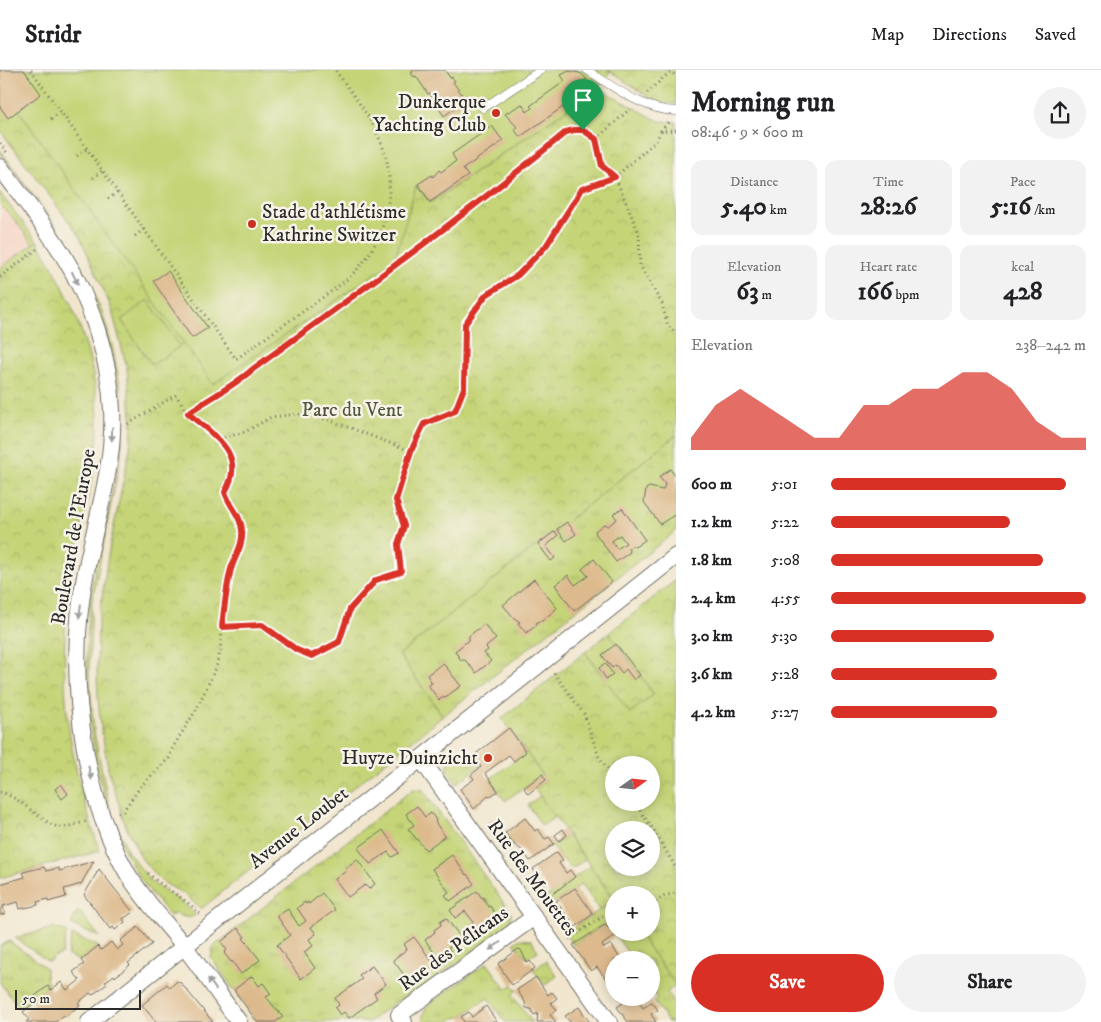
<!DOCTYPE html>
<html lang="en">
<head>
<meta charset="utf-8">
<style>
	:root { --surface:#fff; --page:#f2f2f2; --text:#202124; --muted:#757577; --line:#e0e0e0; --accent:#d93025 }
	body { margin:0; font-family:"IM FELL DW Pica",serif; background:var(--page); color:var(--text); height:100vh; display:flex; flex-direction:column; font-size:19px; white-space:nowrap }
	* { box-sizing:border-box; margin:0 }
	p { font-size:16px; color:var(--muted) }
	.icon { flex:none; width:28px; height:28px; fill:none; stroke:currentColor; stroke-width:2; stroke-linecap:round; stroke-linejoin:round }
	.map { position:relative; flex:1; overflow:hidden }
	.sheet { display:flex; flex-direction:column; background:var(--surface); width:425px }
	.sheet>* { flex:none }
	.needle { width:32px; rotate:75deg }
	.tools { position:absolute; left:605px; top:686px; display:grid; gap:10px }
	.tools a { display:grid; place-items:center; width:55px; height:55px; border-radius:50%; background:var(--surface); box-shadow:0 2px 12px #0003; font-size:25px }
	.scale { position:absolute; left:15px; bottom:12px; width:126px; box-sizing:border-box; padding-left:5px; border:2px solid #2b2b2b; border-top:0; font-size:14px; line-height:18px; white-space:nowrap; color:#2b2b2b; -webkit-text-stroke:4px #f7f3e8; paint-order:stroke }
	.pin { position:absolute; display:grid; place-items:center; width:42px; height:42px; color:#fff; margin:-51px -21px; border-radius:50% 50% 50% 0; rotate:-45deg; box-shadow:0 0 5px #0007 }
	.pin .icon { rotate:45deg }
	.round { display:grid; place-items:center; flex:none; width:52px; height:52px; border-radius:26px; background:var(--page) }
	.head { display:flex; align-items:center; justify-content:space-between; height:85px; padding:0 15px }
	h1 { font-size:28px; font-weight:700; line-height:38px }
	.figures { display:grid; grid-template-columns:repeat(3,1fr); gap:8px; height:85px; padding:5px 15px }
	.figures div { display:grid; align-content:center; border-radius:12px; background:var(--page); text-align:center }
	.figures b { font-size:25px; font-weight:700 }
	.figures small { font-size:14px; font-weight:400 }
	.figures p { font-size:14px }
	.chart { height:140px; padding:10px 15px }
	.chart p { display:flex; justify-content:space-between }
	.chart svg { width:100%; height:90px; margin-top:5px; fill:var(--accent); opacity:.7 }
	.button { display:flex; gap:10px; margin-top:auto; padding:10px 15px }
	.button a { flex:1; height:58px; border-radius:30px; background:var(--accent); color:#fff; font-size:20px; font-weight:700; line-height:58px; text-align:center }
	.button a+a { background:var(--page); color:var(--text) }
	ul { padding:0 15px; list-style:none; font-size:16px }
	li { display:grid; grid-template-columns:80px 60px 1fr; align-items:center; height:38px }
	li i { height:12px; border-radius:6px; background:var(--accent) }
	header { display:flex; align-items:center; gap:30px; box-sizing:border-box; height:70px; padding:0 25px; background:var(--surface); border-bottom:1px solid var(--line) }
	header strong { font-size:24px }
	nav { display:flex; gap:28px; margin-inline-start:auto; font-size:18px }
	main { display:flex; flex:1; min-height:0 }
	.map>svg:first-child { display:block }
	.built { fill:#f5d3c2 }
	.grass { fill:url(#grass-tufts); stroke:#788051 }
	.park { fill:url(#park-crowns); stroke:#788051; fill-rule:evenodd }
	.pitch { fill:#c4d477; stroke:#788051 }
	.building { fill:#ddba8d; fill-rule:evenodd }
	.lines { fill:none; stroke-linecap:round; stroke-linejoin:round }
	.service-casing { stroke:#706c64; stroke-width:9 }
	.minor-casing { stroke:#706c64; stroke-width:18 }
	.path { stroke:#706c64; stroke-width:3; stroke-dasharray:1 4; stroke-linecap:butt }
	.service { stroke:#fff; stroke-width:8 }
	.minor { stroke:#fff; stroke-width:16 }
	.oneway { fill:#a0a0a0 }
	.route-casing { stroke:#fff; stroke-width:10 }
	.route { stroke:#d93025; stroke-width:6 }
	.poi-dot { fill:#c8321e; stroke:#f7f3e8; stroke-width:2 }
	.labels { text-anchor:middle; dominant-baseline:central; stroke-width:5; stroke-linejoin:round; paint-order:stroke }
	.poi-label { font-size:20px; fill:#2b2b2b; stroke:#f7f3e8; text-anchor:end }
	.park-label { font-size:20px; fill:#51553e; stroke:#f7f3e8 }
	.street-label { font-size:20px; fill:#2b2b2b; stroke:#f7f3e8 }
</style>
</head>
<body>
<header>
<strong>Stridr</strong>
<nav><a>Map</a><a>Directions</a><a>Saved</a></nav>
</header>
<main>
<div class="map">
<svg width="676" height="952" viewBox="0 0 676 952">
	<defs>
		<pattern id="grass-tufts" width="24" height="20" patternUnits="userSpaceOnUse" patternTransform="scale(1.25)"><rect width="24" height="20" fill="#c4d477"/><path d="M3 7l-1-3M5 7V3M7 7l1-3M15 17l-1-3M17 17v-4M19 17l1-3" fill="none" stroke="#a9b667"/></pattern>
		<pattern id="park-crowns" width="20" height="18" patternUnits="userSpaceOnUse" patternTransform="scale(1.25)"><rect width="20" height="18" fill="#c4d477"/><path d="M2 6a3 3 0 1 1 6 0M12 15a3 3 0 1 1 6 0" fill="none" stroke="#a9b667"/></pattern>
	</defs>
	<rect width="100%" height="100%" fill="#f7f3e8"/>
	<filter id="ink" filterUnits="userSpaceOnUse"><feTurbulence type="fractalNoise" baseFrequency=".02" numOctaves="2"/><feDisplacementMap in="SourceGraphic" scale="10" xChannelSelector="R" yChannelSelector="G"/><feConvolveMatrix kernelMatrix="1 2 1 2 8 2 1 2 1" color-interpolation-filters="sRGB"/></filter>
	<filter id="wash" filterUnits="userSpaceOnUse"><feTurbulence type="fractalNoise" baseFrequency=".0096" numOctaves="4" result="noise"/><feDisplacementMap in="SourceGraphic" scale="20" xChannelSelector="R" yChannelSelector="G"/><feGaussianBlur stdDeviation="1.12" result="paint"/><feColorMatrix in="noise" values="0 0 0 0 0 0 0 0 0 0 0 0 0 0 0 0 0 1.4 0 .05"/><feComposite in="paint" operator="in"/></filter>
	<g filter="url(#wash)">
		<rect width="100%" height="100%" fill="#f1e6cd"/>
		<path class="built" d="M0 135 14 149 33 174 0 198Z"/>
		<g class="grass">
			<path d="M0 80 65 169 77 189 102 242 112 276 120 314 123 354 121 383 92 532 89 600 94 662 110 740 128 782 151 812 187 836 196 845C187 850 184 846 175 844L170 846C160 834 149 821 140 808 85 722 77 590 96 493 105 448 123 396 121 351 120 306 107 262 90 220 85 211 82 200 76 190 56 152 26 118 0 83Z"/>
			<path d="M0 123 37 171 33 174 14 149 0 135Z"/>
			<path d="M676 365V461L443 646 399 585Z"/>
			<path d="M609 563 654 624 629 644 585 582Z"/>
			<path d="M526 682 542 704 505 731 490 709Z"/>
			<path d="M456 684 461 691 471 684 480 696 456 714 447 701 449 690Z"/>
			<path d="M413 719 423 720 511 843 510 854 410 927 407 924 369 952H257L211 888 213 877Z"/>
			<path d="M540 726 555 747 542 756 528 735Z"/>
			<path d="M495 749 513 774 504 780 487 755Z"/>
			<path d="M567 765 585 789 573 798 569 797 552 776Z"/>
			<path d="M590 796 614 830 599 840 582 814 546 838 541 831Z"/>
			<path d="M78 840 100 867 87 862 71 854Z"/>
			<path d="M56 858 67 862 62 884 54 887 49 892 15 868 49 859Z"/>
			<path d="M620 863H628L634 871 641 867 676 915 667 922 676 936V952H668L654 931 657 928 651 920V890H633L616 866Z"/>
			<path d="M72 865 98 876 79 891 67 885Z"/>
			<path d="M520 869 531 870 538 881 527 888 514 873Z"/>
			<path d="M9 871 46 898V909L49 915 20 938 0 913V876Z"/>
			<path d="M546 891 557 906 545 915 533 900Z"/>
			<path d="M487 893 506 919 512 915 517 920 512 925 532 952H505L488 928 461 947 454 948 449 952H422L424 942 428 935Z"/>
		</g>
		<g class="park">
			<path d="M0 0H400L430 133 598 18 659 51 676 52V365L399 585 443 646 201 839 186 825 166 814 156 806 142 789 126 757 109 703 101 657 98 628 97 603 98 556 108 485 130 378 132 356 127 298 111 237 79 165 0 60Z"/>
			<path d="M608 0H676V34H667L658 33Z"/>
			<path d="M37 171C77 233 106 310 96 385 89 438 70 490 66 544 60 632 71 699 100 781L0 808V198Z"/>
			<path d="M676 510V915L638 863 651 862V825H614V829L535 719 546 710 502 648 585 582 630 643 654 624 609 563ZM614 695H651V732H614ZM614 760H651V798H614Z"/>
			<path d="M614 830V848L573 875 565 864Z"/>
		</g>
		<g class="pitch">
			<path d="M0 0H608L610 2 598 18 430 133 416 116 394 191 213 314 0 14Z"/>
			<path d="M148 230 180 276 152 295 121 250Z"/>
		</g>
		<g id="blocks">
			<g class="building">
				<path d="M0 0H24L41 24 8 48 0 37Z"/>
				<path d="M412 0H445L450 8 452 7 455 11 453 12 466 30 444 46 431 27 432 26 430 23 428 24 416 6 414 7 411 3 413 2Z"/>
				<path d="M569 1 580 3 587 9 572 19 577 27 520 67 514 59 517 57 505 44 522 34 527 42 532 38 530 36 565 11 561 5Z"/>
				<path d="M492 56 503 71 463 99 468 106 430 132 418 114 432 105 433 107 439 100 441 102 456 91 452 84Z"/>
				<path d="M168 201 208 258 192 268 153 211Z"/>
				<path d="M670 399 676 407V444L660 454 644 432 646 419 649 417 663 420 665 414 659 407Z"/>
				<path d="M622 438 645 470 635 477 633 475 628 479 630 482 616 492 596 464 595 461 604 454 608 456 617 449 613 444ZM620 465 626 473 617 479 612 471Z"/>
				<path d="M567 452 576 464 566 471 557 459Z"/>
				<path d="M555 461 558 466 546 476 555 488 551 491 538 474Z"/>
				<path d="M594 489 612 512 574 541 555 515 568 505 575 515 588 506 582 499Z"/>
				<path d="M534 509 557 538 542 551H539L536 553 537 555 526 563 518 553 520 552 514 548 503 535Z"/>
				<path d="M484 554 496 569 486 577 488 580 484 583 491 591 476 603 465 590H461L455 581 469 570V566Z"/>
				<path d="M616 574 640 605 634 610 626 599 622 603 616 595 612 598 602 585Z"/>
				<path d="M443 593 461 616 444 628 443 627 439 630 428 615 432 613 427 605Z"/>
				<path d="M605 593 613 604 606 609 599 598Z"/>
				<path d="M509 658 526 682 514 691 509 685 485 703 498 721 489 727 488 726 474 739 460 719 474 709 471 705 481 697 473 686Z"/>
				<path d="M542 704 546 710 528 724 524 718Z"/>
				<path d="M61 714 68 724 62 729 55 719Z"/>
				<path d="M417 736 425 747 431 743 436 750 435 751 437 755 445 766 426 780 408 759 414 755 406 744Z"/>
				<path d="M525 748 535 761 538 759 545 769 549 767 554 774 530 791 522 780 513 774 505 763Z"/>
				<path d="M563 759 567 765 559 771 555 765Z"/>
				<path d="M383 760 399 783 392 787 388 782 370 794 358 778Z"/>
				<path d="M557 782 563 790 559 793 566 803 570 800 575 807 551 825 533 799Z"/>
				<path d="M452 785 466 805 467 804 474 814 450 831 445 825 449 822 432 799Z"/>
				<path d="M357 789 375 814 369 819 365 815 348 827 335 809 346 801 345 799Z"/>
				<path d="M94 791 81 814 64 819 66 827 48 832V829L37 832 38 835 20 839 18 832 3 836 5 844 0 845V814L25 807 23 802 44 797 46 801 59 798V801Z"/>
				<path d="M99 799 133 842 123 849 125 852 115 860 113 857 110 859 84 825Z"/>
				<path d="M575 818 593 844 575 857 556 831Z"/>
				<path d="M477 821 482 828 483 827 488 837 490 836 500 851 480 866 472 855 473 851 465 841 455 848 450 840Z"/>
				<path d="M322 823 335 840 311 857 316 864 309 869 313 876 304 882 315 898 301 909 277 875 290 865 277 846 288 839 299 856 306 851 297 838 305 832 306 834 308 832 309 834Z"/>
				<path d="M446 848 462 869 448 878 451 881 439 889 425 870 435 862 434 860 441 855 440 852Z"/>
				<path d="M606 854 608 858 614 854V862H620L602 875 604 878 611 874 621 890H614V920L597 897 591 901 573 875Z"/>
				<path d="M138 857 152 874 128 893 130 895 115 907 114 905 105 912 107 914 92 925 90 923 78 933 80 935 65 947 64 945 55 952H26L29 949 23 942 34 933 31 929 48 916 51 920 61 912 67 920 80 910 73 902 84 894 81 890 98 876 101 880 111 872 117 880 123 875 120 871Z"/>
				<path d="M238 858 245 867 243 868 260 890 241 904 232 891 231 892 224 883 227 880 221 872Z"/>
				<path d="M628 862H638L641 867 634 871Z"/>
				<path d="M414 867 434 894 407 916 404 911 407 909 393 890 407 879 404 874Z"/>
				<path d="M518 879 521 880 527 893 530 891 535 898 512 915 498 894Z"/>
				<path d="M372 896 386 914 374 923 377 928 349 948 344 942 340 945 335 938 339 935 335 928 362 909 359 905Z"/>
				<path d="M252 906 259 916 263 913 271 924 266 927 283 947 275 952H257L234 920Z"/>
				<path d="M536 907 548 925 552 922 557 928 551 933 557 940 550 945 556 952H537L538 943 534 945 531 939 526 938 525 932 517 920Z"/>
				<path d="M177 911 179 913 180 912 213 952H156L142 935 167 914 170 918Z"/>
				<path d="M619 928H646L639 932 643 938 652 932 658 940 651 944 656 952H628L617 937 623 933Z"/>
				<path d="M486 936 497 952H464L461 947 469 942 472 947Z"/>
				<path d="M579 937 585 946 590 952H570L565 946Z"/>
			</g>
		</g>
	</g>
	<g filter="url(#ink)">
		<use href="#blocks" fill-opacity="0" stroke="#706c64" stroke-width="1"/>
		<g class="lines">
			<defs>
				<g id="service">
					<path d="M587 0C612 16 645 41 676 41"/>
					<path d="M483 38 541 0"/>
				</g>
				<g id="minor">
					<path d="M0 97C21 126 44 154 63 185 90 228 110 289 112 340 115 395 96 448 86 501 71 574 76 653 95 724 103 753 114 781 129 806 145 831 166 853 184 876 203 901 221 927 239 952"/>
					<path d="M421 689 609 952"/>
					<path d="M89 952 676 486"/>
					<path d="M404 952 399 945 534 847"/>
				</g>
			</defs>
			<use href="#service" class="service-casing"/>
			<use href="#minor" class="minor-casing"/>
			<g class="path">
				<path d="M31 0 236 289C261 271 286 253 311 236 328 223 347 212 361 195 389 161 398 111 380 70 369 44 351 22 335 0"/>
				<path d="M670 0 676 7"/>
				<path d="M647 23 671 1"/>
				<path d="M51 49 61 42"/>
				<path d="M661 61 669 51"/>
				<path d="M596 69 630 39"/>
				<path d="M0 73 7 83"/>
				<path d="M77 86 87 79"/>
				<path d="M93 108 102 101"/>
				<path d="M108 129 118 122"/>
				<path d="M135 166 144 159"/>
				<path d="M0 207 36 180 38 176"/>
				<path d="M128 354 176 325 188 343C210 328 234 316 253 299L440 163 566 63C579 58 585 62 596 69L602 96 615 107 656 71 661 61 676 60"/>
				<path d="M219 369 245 362 271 347 298 344 329 350 411 381"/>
				<path d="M222 557 262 555 297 580 312 586 339 572 350 539 376 510 401 502 398 474 404 456 396 430 411 381 425 354 455 341 464 317 465 254 487 225 518 205 546 176 582 119 615 107 639 163 640 195 662 234 668 256 676 263"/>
				<path d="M554 603 584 644 599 687 614 707"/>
				<path d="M0 722C20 726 47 758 61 757 69 757 79 753 88 751"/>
				<path d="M634 732 655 762 676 798"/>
				<path d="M118 743 123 741 141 716 169 688 173 677 196 640 216 598 220 582 224 539 230 501 243 469 241 451 227 429 225 422C248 383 212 365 188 343"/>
				<path d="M148 803C164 819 185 827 200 844"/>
				<path d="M651 832 654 833 664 826 676 823"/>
				<path d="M569 869 614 839"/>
			</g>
			<use href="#service" class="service"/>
			<use href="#minor" class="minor"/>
		</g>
		<defs><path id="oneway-solid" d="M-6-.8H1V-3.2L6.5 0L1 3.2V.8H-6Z" transform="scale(1.25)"/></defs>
		<g class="oneway">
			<use href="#oneway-solid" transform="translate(75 208) rotate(64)"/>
			<use href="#oneway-solid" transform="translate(112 364) rotate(92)"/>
			<use href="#oneway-solid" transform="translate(80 541) rotate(97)"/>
			<use href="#oneway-solid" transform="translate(90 703) rotate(77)"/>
			<use href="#oneway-solid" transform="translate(495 876) rotate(144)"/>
			<use href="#oneway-solid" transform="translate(212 914) rotate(-126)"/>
		</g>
	</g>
	<g class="lines" filter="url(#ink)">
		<defs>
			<path id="route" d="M574 60H583L596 69 602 96 615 107 582 119 546 176 518 205 486 225 465 254 464 318 455 341 424 354 411 381 396 430 404 456 398 474 401 502 376 510 350 539 339 572 312 586 297 580 262 555 222 557C224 539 226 521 230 503 233 488 244 476 242 460 241 445 229 436 225 422 248 383 212 365 188 343 210 328 234 316 253 299 359 222 465 146 566 62Z"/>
		</defs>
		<use href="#route" class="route-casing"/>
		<use href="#route" class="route"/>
	</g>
	<g class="poi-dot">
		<circle cx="496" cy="43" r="5"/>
		<circle cx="252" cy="154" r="5"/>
		<circle cx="488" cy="688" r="5"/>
	</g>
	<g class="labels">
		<g class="poi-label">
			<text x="486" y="32">Dunkerque<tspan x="486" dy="23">Yachting Club</tspan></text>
			<text x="262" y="142" text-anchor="start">Stade d'athlétisme<tspan x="262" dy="23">Kathrine Switzer</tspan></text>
			<text x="478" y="688">Huyze Duinzicht</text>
		</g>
		<g class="park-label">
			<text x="352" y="340">Parc du Vent</text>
		</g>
		<g class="street-label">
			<text transform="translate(74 467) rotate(-80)">Boulevard de l'Europe</text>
			<text transform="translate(299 758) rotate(-38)">Avenue Loubet</text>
			<text transform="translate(532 808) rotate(54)">Rue des Mouettes</text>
			<text transform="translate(454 879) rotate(-36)">Rue des Pélicans</text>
		</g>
	</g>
</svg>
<div class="tools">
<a><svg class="needle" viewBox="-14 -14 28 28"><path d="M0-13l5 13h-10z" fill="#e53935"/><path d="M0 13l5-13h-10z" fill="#757577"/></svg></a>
<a><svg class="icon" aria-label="layers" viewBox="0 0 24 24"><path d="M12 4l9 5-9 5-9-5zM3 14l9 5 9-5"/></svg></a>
<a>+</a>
<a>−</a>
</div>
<div class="scale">50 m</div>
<div class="pin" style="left:583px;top:60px;background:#1e9e55"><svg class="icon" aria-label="arrive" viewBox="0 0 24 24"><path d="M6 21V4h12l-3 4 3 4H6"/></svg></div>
</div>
<section class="sheet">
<div class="head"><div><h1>Morning run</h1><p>08:46 · 9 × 600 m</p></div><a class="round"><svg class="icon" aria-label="share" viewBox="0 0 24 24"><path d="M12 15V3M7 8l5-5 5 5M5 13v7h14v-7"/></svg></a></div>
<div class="figures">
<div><p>Distance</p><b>5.40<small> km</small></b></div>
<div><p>Time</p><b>28:26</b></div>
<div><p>Pace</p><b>5:16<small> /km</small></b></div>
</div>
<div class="figures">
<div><p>Elevation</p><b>63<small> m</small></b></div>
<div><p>Heart rate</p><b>166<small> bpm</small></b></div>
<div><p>kcal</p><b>428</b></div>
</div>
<div class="chart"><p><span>Elevation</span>238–242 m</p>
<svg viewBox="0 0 160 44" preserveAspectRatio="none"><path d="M0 44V38L10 22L20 14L30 22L40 30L50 38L60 38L70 22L80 22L90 14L100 14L110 6L120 6L130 14L140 30L150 38L160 38V44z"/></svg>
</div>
<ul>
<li><b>600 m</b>5:01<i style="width:92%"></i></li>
<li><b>1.2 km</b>5:22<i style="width:70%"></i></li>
<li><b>1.8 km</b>5:08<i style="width:83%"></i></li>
<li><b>2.4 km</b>4:55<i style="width:100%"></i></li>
<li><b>3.0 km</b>5:30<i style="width:64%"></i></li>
<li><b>3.6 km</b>5:28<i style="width:65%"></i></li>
<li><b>4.2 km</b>5:27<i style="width:65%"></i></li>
</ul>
<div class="button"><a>Save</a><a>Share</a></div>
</section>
</main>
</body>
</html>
